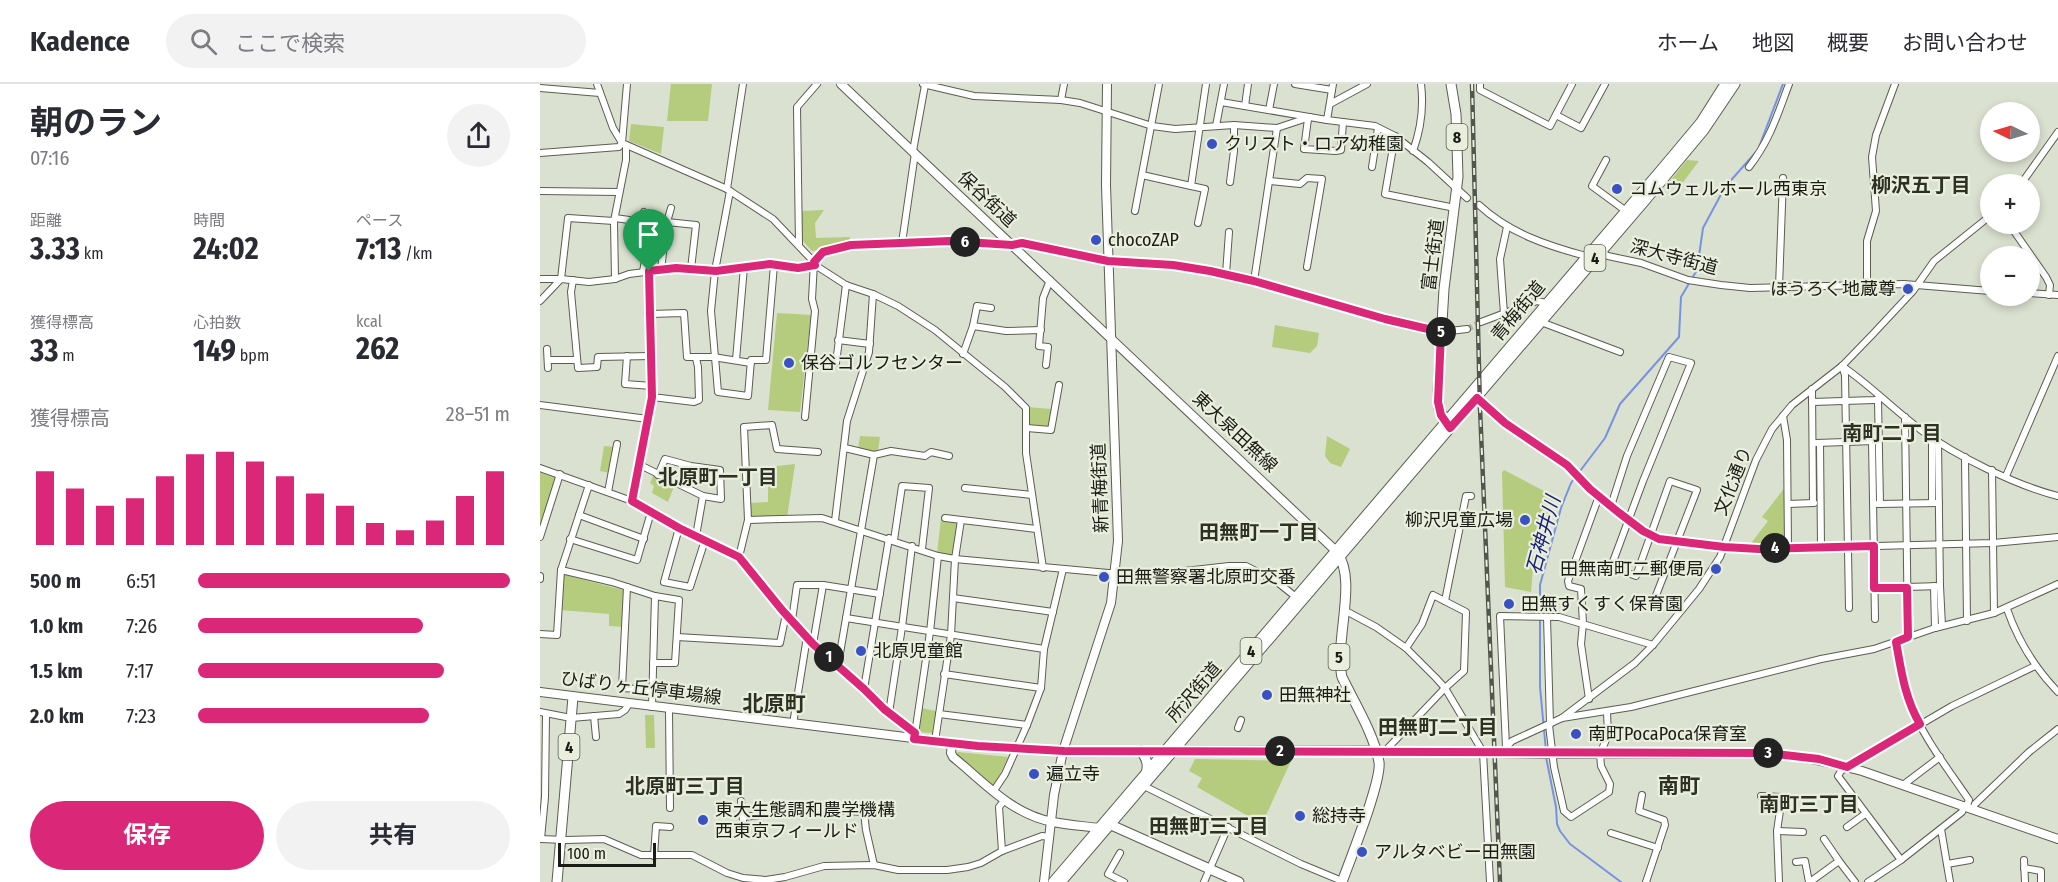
<!DOCTYPE html>
<html lang="ja">
<head>
<meta charset="utf-8">
<style>
	:root { --surface:#fff; --page:#f2f2f3; --text:#2b2b33; --muted:#7c7c81; --line:#e1e1e2; --accent:#db2777 }
	body { margin:0; font-family:"Fira Sans Condensed","Noto Sans JP",sans-serif; background:var(--page); color:var(--text); height:100vh; display:flex; flex-direction:column; font-size:22px; white-space:nowrap }
	* { box-sizing:border-box; margin:0 }
	p { font-size:20px; color:var(--muted) }
	.icon { flex:none; width:33px; height:33px; fill:none; stroke:currentColor; stroke-width:2; stroke-linecap:round; stroke-linejoin:round }
	.map { position:relative; flex:1; overflow:hidden }
	.side { display:flex; flex-direction:column; background:var(--surface); width:540px }
	.side>* { flex:none }
	.needle { width:39px; rotate:275deg }
	.fabs { position:absolute; left:1440px; top:18px; display:grid; gap:12px }
	.fabs a { display:grid; place-items:center; width:60px; height:60px; border-radius:50%; background:var(--surface); box-shadow:0 3px 9px #0003; font-size:30px }
	.scale { position:absolute; left:18px; bottom:15px; width:98px; box-sizing:border-box; padding-left:6px; border:3px solid #1a1c16; border-top:0; font-size:16px; line-height:21px; white-space:nowrap; color:#1a1c16; -webkit-text-stroke:4px #e9eedd; paint-order:stroke }
	.pin { position:absolute; display:grid; place-items:center; width:51px; height:51px; color:#fff; margin:-62px -26px; border-radius:50% 50% 50% 0; rotate:-45deg; box-shadow:0 0 6px #0007 }
	.pin .icon { rotate:45deg }
	.km { position:absolute; width:30px; height:30px; margin:-15px; border-radius:50%; background:#222; color:#fff; font-size:16px; line-height:30px; text-align:center }
	.round { display:grid; place-items:center; flex:none; width:63px; height:63px; border-radius:32px; background:var(--page) }
	.headline { display:flex; align-items:center; justify-content:space-between; height:102px; padding:0 30px }
	h1 { font-size:33px; font-weight:700; line-height:45px }
	.figures { display:grid; grid-template-columns:repeat(3,1fr); gap:9px; height:102px; padding:6px 30px }
	.figures div { display:grid; align-content:center }
	.figures b { font-size:30px; font-weight:700 }
	.figures small { font-size:16px; font-weight:400 }
	.figures p { font-size:16px }
	.chart { height:168px; padding:12px 30px }
	.chart p { display:flex; justify-content:space-between }
	.chart svg { width:100%; height:108px; margin-top:6px; stroke:var(--accent); stroke-width:6 }
	.cta { display:flex; gap:12px; margin-top:auto; padding:12px 30px }
	.cta a { flex:1; height:69px; border-radius:36px; background:var(--accent); color:#fff; font-size:24px; font-weight:700; line-height:69px; text-align:center }
	.cta a+a { background:var(--page); color:var(--text) }
	ul { padding:0 30px; list-style:none; font-size:20px }
	li { display:grid; grid-template-columns:96px 72px 1fr; align-items:center; height:45px }
	li i { height:15px; border-radius:8px; background:var(--accent) }
	header { display:flex; align-items:center; gap:36px; box-sizing:border-box; height:84px; padding:0 30px; background:var(--surface); border-bottom:2px solid var(--line) }
	header strong { font-size:28px }
	nav { display:flex; gap:33px; margin-inline-start:auto; font-size:21px }
	.search { width:420px; height:54px; background:var(--page); display:flex; align-items:center; gap:15px; box-sizing:border-box; padding:0 21px; border-radius:33px; color:var(--muted); font-size:22px }
	main { display:flex; flex:1; min-height:0 }
	.map>svg:first-child { display:block }
	.green { fill:#b5cb7d }
	.lines { fill:none; stroke-linecap:round; stroke-linejoin:round }
	.stream { stroke:#7992df; stroke-width:2 }
	.street-tunnel { stroke:#b4baab; stroke-width:6; stroke-dasharray:6 3; stroke-linecap:butt }
	.street-casing { stroke:#5a5e50; stroke-width:8 }
	.secondary-casing { stroke:#5a5e50; stroke-width:10 }
	.primary-casing { stroke:#5a5e50; stroke-width:11 }
	.street { stroke:#fff; stroke-width:6 }
	.secondary { stroke:#fff; stroke-width:8 }
	.primary { stroke:#fff; stroke-width:9 }
	.rail-casing { stroke:#53564d; stroke-width:4.5 }
	.rail { stroke:#e9eedd; stroke-width:2; stroke-dasharray:7; stroke-linecap:butt }
	.route-casing { stroke:#fff; stroke-width:12 }
	.route { stroke:#db2777; stroke-width:8 }
	.poi-dot { fill:#3a51c3; stroke:#e9eedd; stroke-width:2 }
	.labels { text-anchor:middle; dominant-baseline:central; stroke-width:4.5; stroke-linejoin:round; paint-order:stroke }
	.shield { fill:#e9eedd; stroke:#585b52; stroke-width:1.5 }
	.shield-label { font-size:16px; font-weight:bold; fill:#1a1c16 }
	.poi-label { font-size:18px; fill:#1a1c16; stroke:#e9eedd; text-anchor:start }
	.street-label { font-size:18px; fill:#1a1c16; stroke:#e9eedd }
	.neighbourhood-label { font-size:20px; font-weight:bold; fill:#2d3124; stroke:#e9eedd }
	.water-label { font-size:20px; font-style:italic; fill:#17217a; stroke:#e9eedd }
	.quarter-label { font-size:21px; font-weight:bold; fill:#2d3124; stroke:#e9eedd }
</style>
</head>
<body>
<header>
<strong>Kadence</strong>
<div class="search"><svg class="icon" aria-label="search" viewBox="0 0 24 24"><circle cx="10" cy="10" r="6"/><path d="M15 15l6 6"/></svg>ここで検索</div>
<nav><a>ホーム</a><a>地図</a><a>概要</a><a>お問い合わせ</a></nav>
</header>
<main>
<section class="side">
<div class="headline"><div><h1>朝のラン</h1><p>07:16</p></div><a class="round"><svg class="icon" aria-label="share" viewBox="0 0 24 24"><path d="M12 15V3M7 8l5-5 5 5M5 13v7h14v-7"/></svg></a></div>
<div class="figures">
<div><p>距離</p><b>3.33<small> km</small></b></div>
<div><p>時間</p><b>24:02</b></div>
<div><p>ペース</p><b>7:13<small> /km</small></b></div>
</div>
<div class="figures">
<div><p>獲得標高</p><b>33<small> m</small></b></div>
<div><p>心拍数</p><b>149<small> bpm</small></b></div>
<div><p>kcal</p><b>262</b></div>
</div>
<div class="chart"><p><span>獲得標高</span>28–51 m</p>
<svg viewBox="0 0 160 44" preserveAspectRatio="none"><path d="M5 44V14M15 44V21M25 44V28M35 44V25M45 44V16M55 44V7M65 44V6M75 44V10M85 44V16M95 44V23M105 44V28M115 44V35M125 44V38M135 44V34M145 44V24M155 44V14"/></svg>
</div>
<ul>
<li><b>500 m</b>6:51<i style="width:100%"></i></li>
<li><b>1.0 km</b>7:26<i style="width:72%"></i></li>
<li><b>1.5 km</b>7:17<i style="width:79%"></i></li>
<li><b>2.0 km</b>7:23<i style="width:74%"></i></li>
</ul>
<div class="cta"><a>保存</a><a>共有</a></div>
</section>
<div class="map">
<svg width="1518" height="798" viewBox="0 0 1518 798">
	<rect width="100%" height="100%" fill="#dbe1d0"/>
	<g class="green">
		<path d="M131 0H172L168 37H127Z"/>
		<path d="M91 40 124 43 121 70 89 57Z"/>
		<path d="M1147 76 1159 77 1141 101 1130 97Z"/>
		<path d="M284 126 275 139 276 154 310 153V158L296 164 272 167 262 156V127Z"/>
		<path d="M237 229 271 231 260 328 228 326Z"/>
		<path d="M735 241 779 249 777 262 770 269 732 263Z"/>
		<path d="M488 323 511 325 508 342 488 340Z"/>
		<path d="M320 352 340 353 338 367 334 368 318 365Z"/>
		<path d="M787 352 810 365 801 383 790 379 785 372Z"/>
		<path d="M64 362 75 363 70 389 60 387Z"/>
		<path d="M255 380 247 434H210V419L228 418V383Z"/>
		<path d="M964 386 1006 408 1014 416 999 457H995L990 471 994 473 991 508 965 503 962 388Z"/>
		<path d="M0 388 17 394 0 448Z"/>
		<path d="M114 390 135 400 128 418 112 409 114 402 110 399Z"/>
		<path d="M1246 402 1245 460 1209 462 1228 437 1222 433Z"/>
		<path d="M401 435 420 437 414 474 397 469Z"/>
		<path d="M22 490 87 507 84 543 69 542V530L20 526Z"/>
		<path d="M381 624 396 627 393 649 377 648Z"/>
		<path d="M105 631H114L115 664H106Z"/>
		<path d="M418 668 468 673 454 703 416 670Z"/>
		<path d="M655 675 751 677 722 740 657 703 662 694 649 687Z"/>
	</g>
	<g class="lines">
		<g class="stream">
			<path d="M1219 63 1243 0"/>
			<path d="M1006 667 1000 603V501L1021 424 1031 399 1065 354 1080 320 1139 253 1141 213 1157 186 1163 144 1185 103 1216 68"/>
			<path d="M1006 673 1016 723 1017 740 1020 747 1030 760 1081 798"/>
		</g>
		<path class="street-tunnel" d="M927 245 941 238"/>
		<defs>
			<g id="street">
				<path d="M57 0 73 44 82 59 187 105 233 135 274 178 272 215 275 227 265 333"/>
				<path d="M383 0 434 12 521 16 540 19 612 42 635 45 694 41 737 44 770 33"/>
				<path d="M755 0 792 6"/>
				<path d="M940 0V6L1010 42 1032 0"/>
				<path d="M0 4 60 9"/>
				<path d="M521 16 524 0"/>
				<path d="M681 18 787 36 835 42 855 52 888 78 927 114"/>
				<path d="M790 20 827 0"/>
				<path d="M705 22 708 0"/>
				<path d="M729 26 734 0"/>
				<path d="M1016 31 1041 44 1065 0"/>
				<path d="M768 35 764 65 796 67 801 66 803 38"/>
				<path d="M787 36 793 0"/>
				<path d="M676 42 684 0"/>
				<path d="M855 52 845 110 915 124"/>
				<path d="M373 67 385 1"/>
				<path d="M873 67C881 45 884 24 881 0"/>
				<path d="M0 69 79 63 82 59 87 0"/>
				<path d="M1066 76 1052 102 1086 127"/>
				<path d="M832 83 838 44"/>
				<path d="M1209 83C1230 56 1237 32 1249 0"/>
				<path d="M602 91 651 102"/>
				<path d="M729 97 760 100 767 94 782 95 767 183"/>
				<path d="M690 98 694 67V41"/>
				<path d="M1481 100 1518 48"/>
				<path d="M187 105 203 0"/>
				<path d="M0 107 79 108"/>
				<path d="M190 107 175 187 171 227 178 308 208 312 211 276H226L234 181"/>
				<path d="M939 121C969 149 1008 162 1046 172"/>
				<path d="M595 127 619 0"/>
				<path d="M75 134 96 137 101 134 104 128"/>
				<path d="M127 138 131 124"/>
				<path d="M658 139 665 105 651 102 666 0"/>
				<path d="M1469 140 1506 193 1510 201 1509 211"/>
				<path d="M362 159 375 69"/>
				<path d="M259 161 257 23 277 0"/>
				<path d="M1058 166 1068 172 1101 179 1148 196 1181 201 1210 204 1364 200 1450 207"/>
				<path d="M274 178 283 168 311 161 410 157 472 161 482 159 568 178 647 182 714 197 845 235 891 246 901 248 927 245"/>
				<path d="M121 185 127 138 156 141 151 185"/>
				<path d="M103 188 108 158"/>
				<path d="M686 190 689 148"/>
				<path d="M0 195H21L28 134 74 137"/>
				<path d="M75 195 74 137 86 76V61"/>
				<path d="M33 196 31 208 38 284 57 283 58 273 112 272"/>
				<path d="M714 197 737 44"/>
				<path d="M1327 201V157L1336 127 1332 73 1336 51 1355 0"/>
				<path d="M1239 203 1243 94"/>
				<path d="M1490 209 1518 211"/>
				<path d="M0 217 21 195 49 198 75 195 89 190 136 184 175 187 230 181 258 184 275 181 306 201 333 210 358 222 395 246 465 303 486 324V369L503 484"/>
				<path d="M110 230 144 229 147 273H173L211 279"/>
				<path d="M964 230 960 175 967 143"/>
				<path d="M941 238 997 217 1006 219"/>
				<path d="M1001 238 1080 268"/>
				<path d="M433 242 466 247 501 246"/>
				<path d="M298 256 330 260"/>
				<path d="M7 265 8 284"/>
				<path d="M423 270 433 242 437 222 451 224"/>
				<path d="M87 272 85 300 112 302"/>
				<path d="M8 276H37"/>
				<path d="M196 276 204 183"/>
				<path d="M270 277 296 279 306 201"/>
				<path d="M506 281 508 263 499 262 503 214 510 196"/>
				<path d="M1302 282C1330 301 1354 326 1381 346 1414 371 1477 402 1518 412"/>
				<path d="M1302 282 1305 291 1309 524"/>
				<path d="M1272 305 1273 419"/>
				<path d="M112 313 154 318 159 316 158 283 156 274"/>
				<path d="M937 314 965 339 1027 381 1050 405 1103 447 1119 455 1184 463 1219 465 1453 459 1518 453"/>
				<path d="M1338 316 1340 420"/>
				<path d="M1272 318 1335 316 1340 314"/>
				<path d="M0 321 108 335"/>
				<path d="M1243 332 1247 356 1248 463"/>
				<path d="M1365 333 1368 553"/>
				<path d="M487 344 511 346 519 301"/>
				<path d="M1392 353V419"/>
				<path d="M1332 357 1335 535"/>
				<path d="M1276 359 1335 357"/>
				<path d="M1280 359 1281 463"/>
				<path d="M305 364 334 371 351 367 385 372 391 368 409 372"/>
				<path d="M1425 373 1427 537"/>
				<path d="M100 381 163 412"/>
				<path d="M0 384 92 417 139 444 199 473 242 526 273 560 324 605 344 625 375 649"/>
				<path d="M1452 386 1454 529"/>
				<path d="M118 391 125 375 151 382 180 386 181 415 163 412 156 452"/>
				<path d="M1466 392 1518 272"/>
				<path d="M425 404 492 411"/>
				<path d="M68 408 77 360"/>
				<path d="M92 417 112 313 109 187"/>
				<path d="M1248 420 1274 419"/>
				<path d="M1337 420 1399 419"/>
				<path d="M1071 422 1087 372 1129 273 1151 279 1103 397 1071 483 1096 492 1130 397 1157 406 1115 514"/>
				<path d="M39 431 104 455"/>
				<path d="M405 434 496 445"/>
				<path d="M208 436 204 343 232 341 237 365 278 368"/>
				<path d="M295 437 307 337 329 268 333 210"/>
				<path d="M139 444 124 498 150 503 165 456"/>
				<path d="M0 453 20 390"/>
				<path d="M30 455 97 476 111 428"/>
				<path d="M354 456 362 402 389 404 382 465"/>
				<path d="M199 473 208 436 282 434 398 472 415 475 601 492 689 482H706L737 498 756 513"/>
				<path d="M21 486 72 498 115 512 112 623"/>
				<path d="M0 492V495"/>
				<path d="M1394 502 1395 544"/>
				<path d="M1400 502 1402 542"/>
				<path d="M87 503 82 604 114 606"/>
				<path d="M1334 504 1400 502 1398 358"/>
				<path d="M413 514 513 528"/>
				<path d="M905 517 926 412H931"/>
				<path d="M1467 525C1478 557 1494 583 1518 608"/>
				<path d="M804 526 836 543 866 564 896 594 905 604 943 668 950 798"/>
				<path d="M1007 533 1010 640"/>
				<path d="M306 534 504 565"/>
				<path d="M252 536 257 501H283L340 510"/>
				<path d="M0 550 17 551 21 486 49 401"/>
				<path d="M137 553 240 559 246 530"/>
				<path d="M1356 558C1359 578 1362 598 1369 617 1382 652 1408 685 1429 716L1426 723"/>
				<path d="M273 560 283 501"/>
				<path d="M113 579H135L139 516 115 512"/>
				<path d="M298 581 334 371"/>
				<path d="M404 590 501 604"/>
				<path d="M324 605 349 454"/>
				<path d="M1049 615 1041 560 1043 539 1041 505 1029 502 1028 497 1059 412"/>
				<path d="M129 625 130 724"/>
				<path d="M0 628 31 634 79 630 85 626 89 620"/>
				<path d="M349 629 362 543 372 462"/>
				<path d="M399 630 487 641"/>
				<path d="M54 632 56 653"/>
				<path d="M1022 634 1095 579 1113 561 1159 505 1180 473 1216 376 1232 345 1252 321 1302 282 1333 250 1373 207 1394 177 1450 132"/>
				<path d="M253 640 267 553"/>
				<path d="M1009 641 1014 683 1024 727 1031 733 1069 708 1070 700 1061 682 1060 670 1068 651 1067 628"/>
				<path d="M698 644 701 636"/>
				<path d="M375 650 390 548 398 472"/>
				<path d="M395 657 411 551 415 475 421 436"/>
				<path d="M966 663 960 532 1019 533 1113 561"/>
				<path d="M846 666 905 604 924 587 926 528 893 511 882 540 866 564"/>
				<path d="M961 669 972 657 1022 634 1091 623 1281 575 1334 565 1395 544 1454 529 1518 500"/>
				<path d="M1363 701 1400 673"/>
				<path d="M604 702 761 780 802 797"/>
				<path d="M453 708 465 690 487 641 501 604 504 565 523 485"/>
				<path d="M1102 711 1099 727 1124 736 1125 741 1106 798"/>
				<path d="M1221 712 1242 713 1237 747 1239 798"/>
				<path d="M201 717 204 747"/>
				<path d="M1433 725 1435 720 1489 668 1518 645"/>
				<path d="M203 733 232 730 258 724 324 728 326 746 334 781"/>
				<path d="M1307 743 1325 730"/>
				<path d="M1401 745 1410 798"/>
				<path d="M1237 747 1263 748"/>
				<path d="M1071 749 1118 764"/>
				<path d="M0 755 26 756 64 755 101 771H152L187 789 203 794 226 796 245 793 284 782 334 781 358 786H407L428 783 441 779 462 767 502 752 509 753"/>
				<path d="M1 755 5 713 6 630"/>
				<path d="M1284 755 1299 777"/>
				<path d="M462 767 459 723 464 717"/>
				<path d="M580 769 568 790 584 798"/>
				<path d="M114 772 116 742 130 743"/>
				<path d="M1361 776 1298 692 1301 687 1412 622 1495 582"/>
				<path d="M1484 776 1485 798"/>
				<path d="M1256 778 1265 777 1269 798"/>
				<path d="M1407 780 1430 776"/>
				<path d="M1484 784 1501 787V798"/>
				<path d="M664 798 688 743"/>
				<path d="M1270 798 1299 777 1315 798"/>
				<path d="M1328 798 1361 776 1422 728 1424 722"/>
			</g>
			<g id="secondary">
				<path d="M301 0 796 467"/>
				<path d="M0 608 438 662 523 667H630"/>
				<path d="M412 659 411 669 413 673C444 698 471 730 513 738 528 741 543 742 559 744"/>
				<path d="M836 667 1011 670H1228C1261 671 1291 679 1322 687L1518 755"/>
				<path d="M504 798 514 711 523 667 571 519 578 457 566 101 567 0"/>
			</g>
			<g id="primary">
				<path d="M909 342 899 325 898 306 904 205 918 93 916 30 911 0"/>
				<path d="M797 469C818 495 794 558 802 593 814 618 834 650 839 678 842 697 810 776 802 798"/>
				<path d="M601 667C606 674 609 680 606 689"/>
				<path d="M634 667H836"/>
				<path d="M571 741 699 798"/>
				<path d="M17 798 33 613"/>
				<path d="M513 798 1125 81 1161 38 1185 0"/>
				<path d="M521 798 1104 118 1164 46 1195 0"/>
			</g>
		</defs>
		<use href="#street" class="street-casing"/>
		<use href="#secondary" class="secondary-casing"/>
		<use href="#primary" class="primary-casing"/>
		<use href="#street" class="street"/>
		<use href="#secondary" class="secondary"/>
		<use href="#primary" class="primary"/>
		<defs>
			<path id="rail" d="M932 0 940 324 960 798"/>
		</defs>
		<use href="#rail" class="rail-casing"/>
		<use href="#rail" class="rail"/>
	</g>
	<g class="lines">
		<defs>
			<path id="route" d="M410 157 472 161 482 159 568 177 633 181 670 187 714 197 845 235 901 248 898 318 901 331 910 344 937 314 965 339 1027 381 1050 405 1078 428 1103 447 1119 455 1184 463 1219 465 1334 462V504H1367L1368 553 1356 558C1361 586 1365 615 1380 640L1307 683 1279 675 1228 669 524 667 438 662 374 655 375 649 344 625 324 605 273 560 242 526 199 473 139 444 92 417 112 313 109 187 136 184 176 187 230 180 258 184 275 181 274 178 283 168 311 161Z"/>
		</defs>
		<use href="#route" class="route-casing"/>
		<use href="#route" class="route"/>
	</g>
	<g class="poi-dot">
		<circle cx="672" cy="60" r="6"/>
		<circle cx="1077" cy="105" r="6"/>
		<circle cx="556" cy="156" r="6"/>
		<circle cx="1368" cy="205" r="6"/>
		<circle cx="249" cy="279" r="6"/>
		<circle cx="985" cy="436" r="6"/>
		<circle cx="1176" cy="485" r="6"/>
		<circle cx="564" cy="493" r="6"/>
		<circle cx="969" cy="520" r="6"/>
		<circle cx="321" cy="567" r="6"/>
		<circle cx="727" cy="611" r="6"/>
		<circle cx="1036" cy="650" r="6"/>
		<circle cx="494" cy="690" r="6"/>
		<circle cx="760" cy="732" r="6"/>
		<circle cx="163" cy="736" r="6"/>
		<circle cx="822" cy="768" r="6"/>
	</g>
	<g class="labels">
		<g class="shield">
			<rect x="906.5" y="40" width="21" height="26" rx="4.5"/>
			<rect x="1044.5" y="161" width="21" height="26" rx="4.5"/>
			<rect x="700.5" y="554" width="21" height="26" rx="4.5"/>
			<rect x="788.5" y="560" width="21" height="26" rx="4.5"/>
			<rect x="18.5" y="650" width="21" height="26" rx="4.5"/>
		</g>
		<g class="shield-label">
			<text x="917" y="53">8</text>
			<text x="1055" y="174">4</text>
			<text x="711" y="567">4</text>
			<text x="799" y="573">5</text>
			<text x="29" y="663">4</text>
		</g>
		<g class="poi-label">
			<text x="684" y="60">クリスト・ロア幼稚園</text>
			<text x="1089" y="105">コムウェルホール西東京</text>
			<text x="568" y="156">chocoZAP</text>
			<text x="1356" y="205" text-anchor="end">ほうろく地蔵尊</text>
			<text x="261" y="279">保谷ゴルフセンター</text>
			<text x="973" y="436" text-anchor="end">柳沢児童広場</text>
			<text x="1164" y="485" text-anchor="end">田無南町二郵便局</text>
			<text x="576" y="493">田無警察署北原町交番</text>
			<text x="981" y="520">田無すくすく保育園</text>
			<text x="333" y="567">北原児童館</text>
			<text x="739" y="611">田無神社</text>
			<text x="1048" y="650">南町PocaPoca保育室</text>
			<text x="506" y="690">遍立寺</text>
			<text x="175" y="726">東大生態調和農学機構<tspan x="175" dy="21">西東京フィールド</tspan></text>
			<text x="772" y="732">総持寺</text>
			<text x="834" y="768">アルタベビー田無園</text>
		</g>
		<g class="street-label">
			<text transform="translate(447 115) rotate(43)">保谷街道</text>
			<text transform="translate(893 171) rotate(-83)">富士街道</text>
			<text transform="translate(1134 173) rotate(15)">深大寺街道</text>
			<text transform="translate(978 227) rotate(-50)">青梅街道</text>
			<text transform="translate(695 348) rotate(43)">東大泉田無線</text>
			<text transform="translate(1193 397) rotate(-68)">文化通り</text>
			<text transform="translate(560 404) rotate(-92)">新青梅街道</text>
			<text transform="translate(101 604) rotate(7)">ひばりヶ丘停車場線</text>
			<text transform="translate(654 608) rotate(-49)">所沢街道</text>
		</g>
		<g class="neighbourhood-label">
			<text x="1381" y="101">柳沢五丁目</text>
			<text x="1352" y="349">南町二丁目</text>
			<text x="178" y="393">北原町一丁目</text>
			<text x="719" y="448">田無町一丁目</text>
			<text x="898" y="643">田無町二丁目</text>
			<text x="145" y="702">北原町三丁目</text>
			<text x="1269" y="720">南町三丁目</text>
			<text x="669" y="742">田無町三丁目</text>
		</g>
		<g class="water-label">
			<text transform="translate(1003 451) rotate(-75)">石神井川</text>
		</g>
		<g class="quarter-label">
			<text x="234" y="620">北原町</text>
			<text x="1139" y="702">南町</text>
		</g>
	</g>
</svg>
<div class="fabs">
<a><svg class="needle" viewBox="-14 -14 28 28"><path d="M0-13l5 13h-10z" fill="#e53935"/><path d="M0 13l5-13h-10z" fill="#7c7c81"/></svg></a>
<a>+</a>
<a>−</a>
</div>
<div class="scale">100 m</div>
<div class="pin" style="left:109px;top:187px;background:#1e9e55"><svg class="icon" aria-label="arrive" viewBox="0 0 24 24"><path d="M6 21V4h12l-3 4 3 4H6"/></svg></div>
<b class="km" style="left:289px;top:573px">1</b>
<b class="km" style="left:740px;top:667px">2</b>
<b class="km" style="left:1228px;top:669px">3</b>
<b class="km" style="left:1235px;top:464px">4</b>
<b class="km" style="left:901px;top:248px">5</b>
<b class="km" style="left:425px;top:158px">6</b>
</div>
</main>
</body>
</html>
